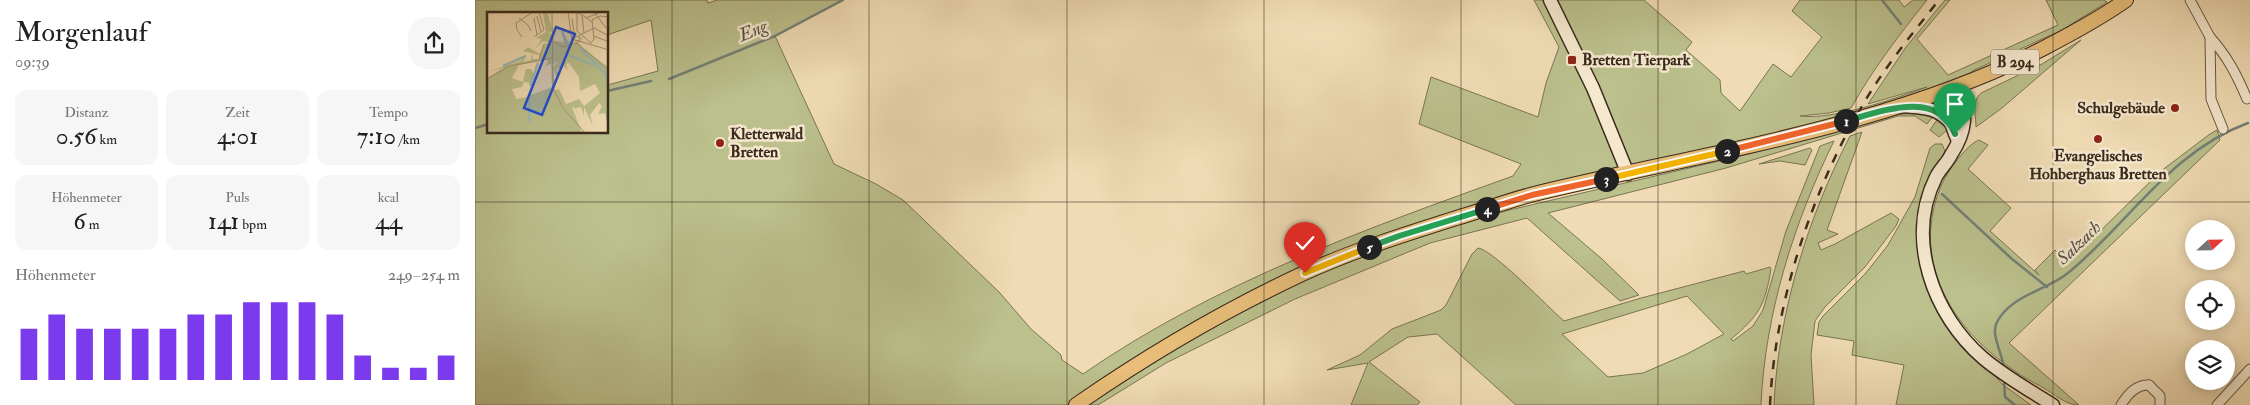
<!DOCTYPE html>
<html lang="de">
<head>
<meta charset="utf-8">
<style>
	:root { --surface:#fff; --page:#f6f6f6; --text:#202124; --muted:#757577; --accent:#7c3aed }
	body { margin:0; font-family:"IM FELL Double Pica",serif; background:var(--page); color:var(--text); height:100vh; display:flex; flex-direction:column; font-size:19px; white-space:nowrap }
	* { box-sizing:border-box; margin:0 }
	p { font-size:16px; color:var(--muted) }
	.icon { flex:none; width:28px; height:28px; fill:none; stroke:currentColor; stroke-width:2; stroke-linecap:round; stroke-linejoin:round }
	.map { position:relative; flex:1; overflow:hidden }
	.side { display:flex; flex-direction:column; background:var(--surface); width:475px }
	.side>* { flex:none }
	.needle { width:32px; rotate:68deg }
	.controls { position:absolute; left:1710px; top:220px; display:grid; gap:10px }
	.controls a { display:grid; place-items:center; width:50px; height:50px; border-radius:50%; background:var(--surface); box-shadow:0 2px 12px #0003; font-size:25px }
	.pin { position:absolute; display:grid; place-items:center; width:42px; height:42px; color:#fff; margin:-51px -21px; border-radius:50% 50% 50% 0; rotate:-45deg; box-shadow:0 0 5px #0007 }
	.pin .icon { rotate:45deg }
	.km { position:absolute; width:25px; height:25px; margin:-12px; border-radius:50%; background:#222; color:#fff; font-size:14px; line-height:25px; text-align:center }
	.round { display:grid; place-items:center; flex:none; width:52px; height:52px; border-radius:20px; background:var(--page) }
	.overview { display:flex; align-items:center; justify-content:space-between; height:85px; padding:0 15px }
	h1 { font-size:28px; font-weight:600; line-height:38px }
	.metrics { display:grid; grid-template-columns:repeat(3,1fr); gap:8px; height:85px; padding:5px 15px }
	.metrics div { display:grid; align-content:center; border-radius:12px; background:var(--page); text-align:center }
	.metrics b { font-size:25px; font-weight:600 }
	.metrics small { font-size:14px; font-weight:400 }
	.metrics p { font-size:14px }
	.chart { height:140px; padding:10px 15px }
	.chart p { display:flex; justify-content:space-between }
	.chart svg { width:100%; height:90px; margin-top:5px; stroke:var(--accent); stroke-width:6 }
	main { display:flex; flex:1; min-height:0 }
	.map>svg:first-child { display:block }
	.green { fill:#bbc08c; stroke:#7a7554; fill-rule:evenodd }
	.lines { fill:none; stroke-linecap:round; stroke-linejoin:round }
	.stream { stroke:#748077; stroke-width:2.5 }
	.street-casing { stroke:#685643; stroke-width:11 }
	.secondary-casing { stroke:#3a2a1d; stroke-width:15 }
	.primary-casing { stroke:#3a2a1d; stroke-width:16 }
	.street { stroke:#f5e8ce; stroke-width:9 }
	.secondary { stroke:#f5e8ce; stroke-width:12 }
	.primary { stroke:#e8be7a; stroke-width:14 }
	.rail { stroke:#3a2a1d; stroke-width:2.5; stroke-dasharray:9 9; stroke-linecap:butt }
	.split-1-casing { stroke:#fff; stroke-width:10 }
	.split-2-casing { stroke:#fff; stroke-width:10 }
	.split-3-casing { stroke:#fff; stroke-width:10 }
	.split-4-casing { stroke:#fff; stroke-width:10 }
	.split-5-casing { stroke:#fff; stroke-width:10 }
	.split-6-casing { stroke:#fff; stroke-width:10 }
	.split-1 { stroke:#22a559; stroke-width:6 }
	.split-2 { stroke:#f0652b; stroke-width:6 }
	.split-3 { stroke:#f5b400; stroke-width:6 }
	.split-4 { stroke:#f0652b; stroke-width:6 }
	.split-5 { stroke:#22a559; stroke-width:6 }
	.split-6 { stroke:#f5b400; stroke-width:6 }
	.grid { fill:none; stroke:#3a2a1d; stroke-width:1; stroke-opacity:0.55 }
	.poi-dot { fill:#8f2418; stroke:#f5e8ce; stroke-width:2 }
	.labels { text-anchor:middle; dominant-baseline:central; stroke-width:5; stroke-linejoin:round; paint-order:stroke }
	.shield { fill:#f5e8ce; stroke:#726352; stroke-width:1 }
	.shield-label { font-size:15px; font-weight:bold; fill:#3a2a1d }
	.poi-label { font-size:16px; font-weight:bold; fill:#3a2a1d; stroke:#f5e8ce; text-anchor:start }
	.water-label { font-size:18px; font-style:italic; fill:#524e42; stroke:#f5e8ce }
	.inset-river { fill:none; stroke:#9bbab3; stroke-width:2.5 }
	.inset-road { fill:none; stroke:#a79578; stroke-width:1 }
	.view { fill:#1d4ed8; fill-opacity:0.15; stroke:#1d4ed8; stroke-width:2.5 }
	.inset-edge { fill:none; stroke:#3a2a1d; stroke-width:2.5 }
</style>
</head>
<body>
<main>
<section class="side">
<div class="overview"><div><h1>Morgenlauf</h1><p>09:39</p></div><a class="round"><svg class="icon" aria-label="share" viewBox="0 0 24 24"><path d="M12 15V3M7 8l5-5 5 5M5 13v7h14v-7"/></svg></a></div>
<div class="metrics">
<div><p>Distanz</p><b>0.56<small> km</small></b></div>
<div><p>Zeit</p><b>4:01</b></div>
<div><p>Tempo</p><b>7:10<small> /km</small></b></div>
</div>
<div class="metrics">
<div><p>Höhenmeter</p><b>6<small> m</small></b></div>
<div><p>Puls</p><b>141<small> bpm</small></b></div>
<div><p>kcal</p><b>44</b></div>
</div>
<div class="chart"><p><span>Höhenmeter</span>249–254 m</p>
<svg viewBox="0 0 160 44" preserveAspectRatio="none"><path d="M5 44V19M15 44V12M25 44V19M35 44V19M45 44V19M55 44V19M65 44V12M75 44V12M85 44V6M95 44V6M105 44V6M115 44V12M125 44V32M135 44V38M145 44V38M155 44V32"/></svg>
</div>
</section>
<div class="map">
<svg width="1775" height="405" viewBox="0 0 1775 405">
	<rect width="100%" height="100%" fill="#f0dcb4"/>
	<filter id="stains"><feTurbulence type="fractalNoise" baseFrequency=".004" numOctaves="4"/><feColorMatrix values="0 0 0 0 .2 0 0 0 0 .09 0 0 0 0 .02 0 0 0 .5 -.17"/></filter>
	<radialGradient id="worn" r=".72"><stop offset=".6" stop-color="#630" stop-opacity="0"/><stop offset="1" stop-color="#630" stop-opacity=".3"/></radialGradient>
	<g class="green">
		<path d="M0 0H232L233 3 242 0H368L300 36 359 164 401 184 428 200 524 292 556 329 586 355 587 360 608 374C738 284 890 229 1038 176L1046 164 944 124 956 77 1063 117 1071 83 1084 47 1059 0H1169L1217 42 1211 50 1245 80 1246 93 1265 111 1298 64 1316 77 1347 37 1317 11 1325 0H1424L1429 7 1438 0H1452C1424 35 1398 69 1376 108L1354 113 1325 116C1359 120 1419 99 1452 87L1393 104 1431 47 1470 0H1475L1442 39 1473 75 1583 25 1571 0H1629L1632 2 1587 30 1497 71 1500 80 1483 87 1231 151 932 234 1274 154 1411 116 1450 112 1460 114 1452 124 1440 116H1423L1251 168 1073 213 1127 259 1164 295 1145 301 1052 218 955 243 820 299 691 363 623 405H0ZM14 14H132V35L176 20 183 71 133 85 132 132H14Z"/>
		<path d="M1606 40 1527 108 1501 127C1501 114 1496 103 1506 93L1567 64Z"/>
		<path d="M1464 117 1471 126 1472 130 1464 137 1455 130Z"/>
		<path d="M1742 130 1745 140 1534 343 1604 405C1590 405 1580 394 1567 387 1492 349 1430 273 1466 186 1472 172 1491 145 1504 140L1513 145 1493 169 1536 208 1515 231 1564 275 1560 270 1580 250 1593 263 1686 171 1735 134Z"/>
		<path d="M1387 132 1352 230 1363 234 1343 243 1346 250 1360 244 1416 213 1424 219 1421 226 1390 267 1350 307 1340 321 1336 355 1339 405H1299C1303 313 1333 217 1375 136Z"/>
		<path d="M1359 141C1319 222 1290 314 1286 405H1041L962 334 933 337 894 362 945 402 942 405H876L893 363 852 370 885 355 917 329 966 310 971 305 997 254 1003 248C1017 249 1075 309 1089 321L1166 298 1269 271 1271 274 1295 267 1296 269C1290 305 1284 316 1256 339L1258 341 1278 326 1288 310 1311 231 1345 146ZM1212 296 1249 334 1212 354 1168 373 1133 377 1087 334Z"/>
		<path d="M1460 144H1467L1470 151 1458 174 1451 280 1509 363 1527 384 1556 405H1421L1429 365 1377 355 1379 341 1342 335 1344 322 1348 316 1390 274 1413 245 1440 197 1455 148Z"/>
		<path d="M1335 148 1337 150 1330 165 1305 161 1284 164Z"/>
	</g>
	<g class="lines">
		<g class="stream">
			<path d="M1407 0 1426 24"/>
			<path d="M194 79 300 36 368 0"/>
			<path d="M132 91 176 81"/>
			<path d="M0 128 14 124"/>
			<path d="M1467 194 1537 259 1572 287"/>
			<path d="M1529 369C1528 354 1515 334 1522 322 1536 295 1571 291 1593 273 1654 223 1696 151 1773 123"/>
			<path d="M1529 379 1530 397 1540 405"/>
		</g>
		<defs>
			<g id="street">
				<path d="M1715 0 1735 37 1736 99 1748 129"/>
				<path d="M1735 37C1752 56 1762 75 1772 99"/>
				<path d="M1674 385 1685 396V405"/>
				<path d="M1646 405C1652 395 1661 384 1674 385"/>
				<path d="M1742 405 1775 369"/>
			</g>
			<g id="secondary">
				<path d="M1075 0 1118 88 1153 174"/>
				<path d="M1483 87C1492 115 1492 130 1476 155 1472 163 1465 169 1461 177 1430 239 1458 315 1508 358 1529 376 1554 390 1578 405"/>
				<path d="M1426 106C1448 108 1460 106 1476 123"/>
				<path d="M1483 141C1474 121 1469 105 1483 87"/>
			</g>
			<path id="primary" d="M601 405C673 355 748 311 827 274 879 250 934 233 988 216 1012 209 1035 200 1059 194 1230 152 1409 129 1567 49 1596 34 1624 19 1651 0"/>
		</defs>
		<use href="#street" class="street-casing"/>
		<use href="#secondary" class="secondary-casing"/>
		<use href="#primary" class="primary-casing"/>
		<use href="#street" class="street"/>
		<use href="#secondary" class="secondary"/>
		<use href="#primary" class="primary"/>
		<path class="rail" d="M1295 405C1300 297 1341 178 1398 88 1418 57 1441 29 1464 0"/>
	</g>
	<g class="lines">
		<defs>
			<path id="split-1" d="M1371 121C1404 112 1464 88 1480 134"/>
			<path id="split-2" d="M1252 151 1371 121"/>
			<path id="split-3" d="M1131 179 1252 151"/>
			<path id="split-4" d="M1012 209 1057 195 1131 179"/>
			<path id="split-5" d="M894 247 924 236 1012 209"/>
			<path id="split-6" d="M830 273 894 247"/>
		</defs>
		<use href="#split-1" class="split-1-casing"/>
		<use href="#split-2" class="split-2-casing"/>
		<use href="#split-3" class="split-3-casing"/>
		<use href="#split-4" class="split-4-casing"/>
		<use href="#split-5" class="split-5-casing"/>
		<use href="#split-6" class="split-6-casing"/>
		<use href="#split-1" class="split-1"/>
		<use href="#split-2" class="split-2"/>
		<use href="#split-3" class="split-3"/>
		<use href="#split-4" class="split-4"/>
		<use href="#split-5" class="split-5"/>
		<use href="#split-6" class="split-6"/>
	</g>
	<path class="grid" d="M197 0V405M394 0V405M592 0V405M789 0V405M986 0V405M1183 0V405M1381 0V405M1578 0V405M0 202H1775"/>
	<g class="poi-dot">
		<rect x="1092" y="55" width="10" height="10" rx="2.5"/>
		<circle cx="1700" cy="108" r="5"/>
		<circle cx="1623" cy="139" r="5"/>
		<circle cx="245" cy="143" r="5"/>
	</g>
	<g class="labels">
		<rect class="shield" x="1516" y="49.5" width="48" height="25" rx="4"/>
		<g class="shield-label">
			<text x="1540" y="62">B 294</text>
		</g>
		<g class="poi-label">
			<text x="1107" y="60">Bretten Tierpark</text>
			<text x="1690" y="108" text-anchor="end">Schulgebäude</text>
			<text x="255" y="134">Kletterwald<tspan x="255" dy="18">Bretten</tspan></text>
			<text x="1623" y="156" text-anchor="middle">Evangelisches<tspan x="1623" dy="18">Hohberghaus Bretten</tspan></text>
		</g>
		<g class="water-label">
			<text transform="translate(278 31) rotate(-23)">Eng</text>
			<text transform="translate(1604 243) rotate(-44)">Salzach</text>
		</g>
	</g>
	<g transform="translate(12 12)">
		<rect width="121" height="121" fill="#f0dcb4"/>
		<path d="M60 0 66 18 61 22 67 21V29L77 30 74 19 80 32 84 27 82 32 89 30 86 29 91 28V24L96 26 91 32 121 55V115L118 101 111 102 115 94 112 91 103 103 106 114 97 95V104L94 95 89 96 94 112 89 97 85 95 95 121H0V66L16 56 0 60 34 49 40 43 36 50 44 48 45 41 46 47H52V43L36 39 41 35 53 42 57 32 63 31 56 29 48 37 55 27 49 26 59 20 56 1ZM59 47 61 50 58 54 64 52 65 75 44 83 43 76 52 49ZM51 49 47 62 44 57H39L36 70 25 66 32 53 24 55ZM71 49 66 55 69 64 74 63 69 58 77 54 81 59 79 52 82 51 92 65 93 79 108 72 113 81 97 94 92 87 79 92 72 77 68 78 66 52ZM37 70 44 71 41 85 29 87 25 77 35 75Z" fill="#bbc08c" fill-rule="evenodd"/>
		<path class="inset-river" d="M75 19 81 33M92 35 118 61 122 74M81 43 107 53M16 54 39 44M43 74 51 51M42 110 43 89"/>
		<path class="inset-road" d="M65 0 66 76 76 96 98 121M81 0 85 28M90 0V19L104 31M91 0 105 10M107 0 119 16M95 3 97 21M50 4 54 20M32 6 41 13 44 19M47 6 50 23M99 6 114 0M85 7 88 26M107 24 122 30M35 25 30 18 29 11 46 0M47 25 57 18 52 0M87 26 107 16 122 24M85 27 122 38M68 30 76 35 90 31 122 59M104 31 107 27 105 8 113 4 122 5M52 47 57 32M0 67 23 54 66 46"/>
		<path class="view" d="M69 15 88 22 55 103 37 96Z"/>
		<rect width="121" height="121" class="inset-edge"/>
	</g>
	<rect width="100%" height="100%" filter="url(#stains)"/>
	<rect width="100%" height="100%" fill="url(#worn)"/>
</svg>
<div class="controls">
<a><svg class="needle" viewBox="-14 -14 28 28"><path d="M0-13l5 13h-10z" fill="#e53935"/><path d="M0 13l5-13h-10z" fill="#757577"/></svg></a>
<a><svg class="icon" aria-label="locate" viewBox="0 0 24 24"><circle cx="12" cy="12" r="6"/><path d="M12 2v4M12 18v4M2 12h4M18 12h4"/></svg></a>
<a><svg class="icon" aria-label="layers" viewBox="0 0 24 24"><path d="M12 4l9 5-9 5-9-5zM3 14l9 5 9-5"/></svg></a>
</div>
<div class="pin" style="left:1480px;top:134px;background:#1e9e55"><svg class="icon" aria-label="arrive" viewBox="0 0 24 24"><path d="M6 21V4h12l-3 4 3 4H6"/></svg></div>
<div class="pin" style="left:830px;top:273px;background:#d93025"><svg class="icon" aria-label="check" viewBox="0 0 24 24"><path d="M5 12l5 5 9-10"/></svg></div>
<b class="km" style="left:1371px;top:121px">1</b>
<b class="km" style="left:1252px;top:151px">2</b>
<b class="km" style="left:1131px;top:179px">3</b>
<b class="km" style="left:1012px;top:209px">4</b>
<b class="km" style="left:894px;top:247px">5</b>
</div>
</main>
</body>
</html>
